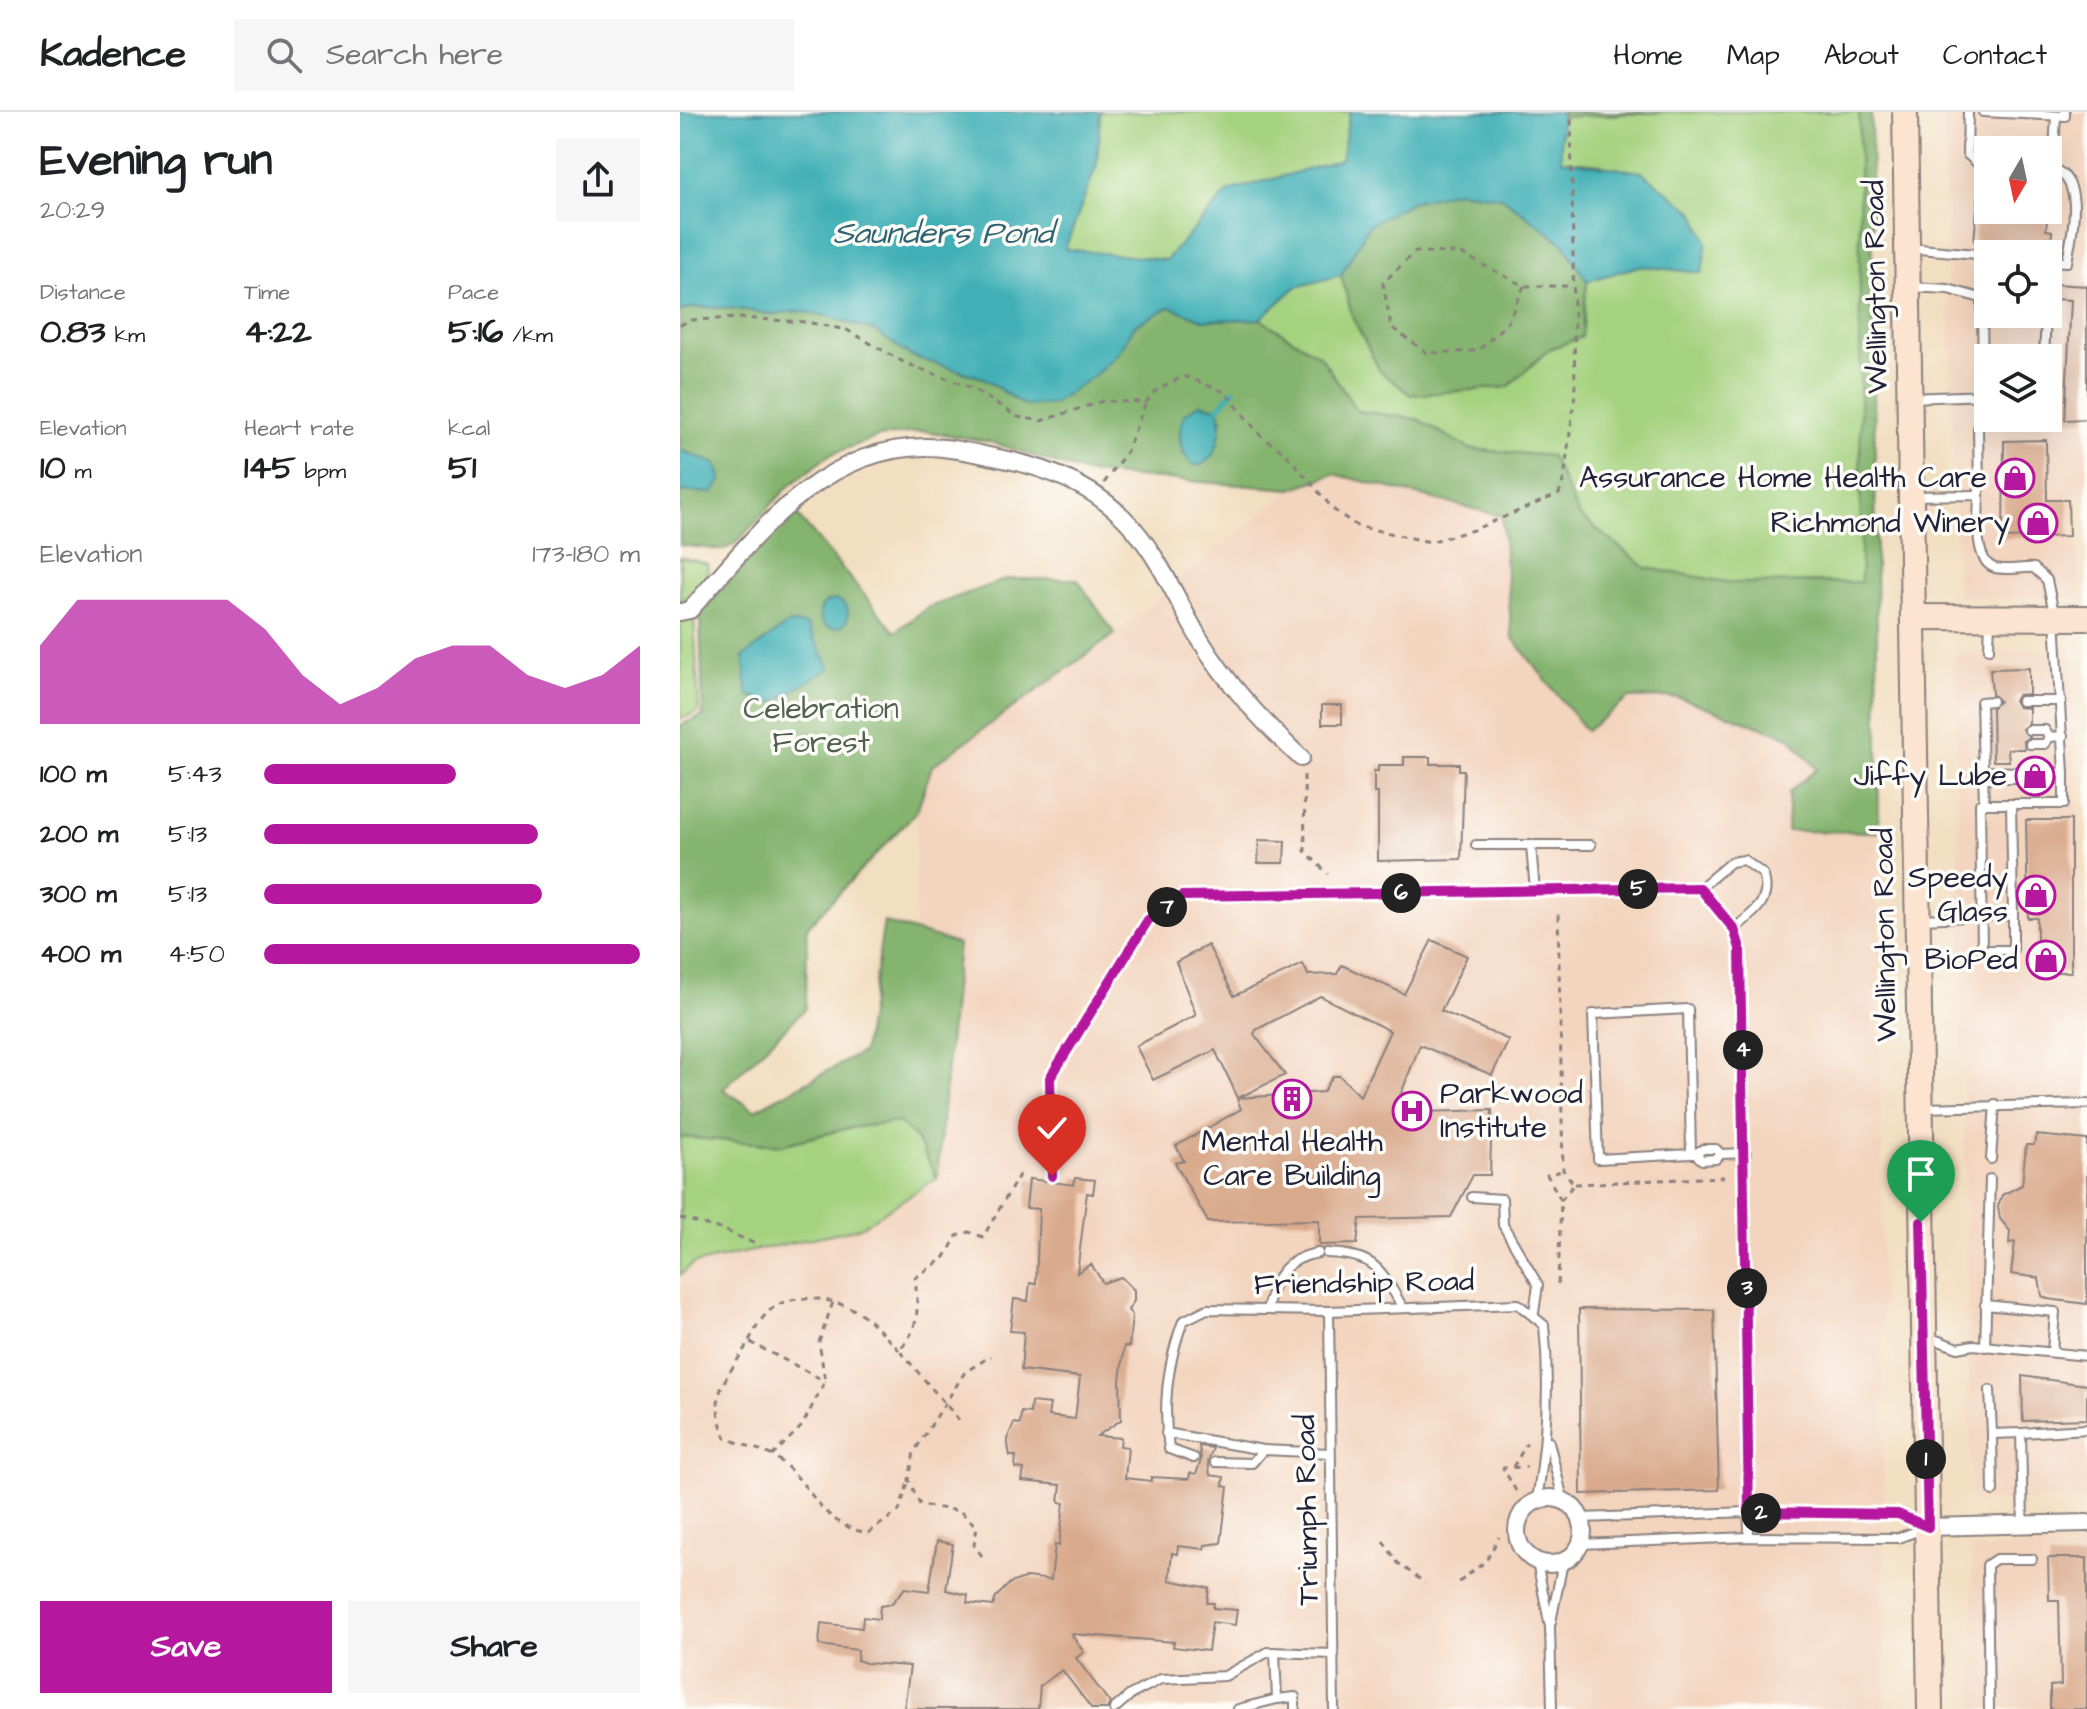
<!DOCTYPE html>
<html lang="en">
<head>
<meta charset="utf-8">
<style>
	:root { --surface:#fff; --page:#f6f6f6; --text:#202124; --muted:#757577; --line:#e0e0e0; --accent:#b5179e }
	body { margin:0; font-family:"Architects Daughter",sans-serif; background:var(--page); color:var(--text); height:100vh; display:flex; flex-direction:column; font-size:30px; white-space:nowrap }
	* { box-sizing:border-box; margin:0 }
	p { font-size:26px; color:var(--muted) }
	.icon { flex:none; width:44px; height:44px; fill:none; stroke:currentColor; stroke-width:2; stroke-linecap:round; stroke-linejoin:round }
	.map { position:relative; flex:1; overflow:hidden }
	.details { display:flex; flex-direction:column; background:var(--surface); width:680px }
	.details>* { flex:none }
	.needle { width:52px; rotate:189deg }
	.tools { position:absolute; left:1294px; top:24px; display:grid; gap:16px }
	.tools a { display:grid; place-items:center; width:88px; height:88px; border-radius:0px; background:var(--surface); box-shadow:0 8px 32px #0002; font-size:40px }
	.pin { position:absolute; display:grid; place-items:center; width:68px; height:68px; color:#fff; margin:-82px -34px; border-radius:50% 50% 50% 0; rotate:-45deg; box-shadow:0 0 8px #0007 }
	.pin .icon { rotate:45deg }
	.km { position:absolute; width:40px; height:40px; margin:-20px; border-radius:50%; background:#222; color:#fff; font-size:22px; line-height:40px; text-align:center }
	.round { display:grid; place-items:center; flex:none; width:84px; height:84px; border-radius:0px; background:var(--page) }
	.headline { display:flex; align-items:center; justify-content:space-between; height:136px; padding:0 40px }
	h1 { font-size:44px; font-weight:700; line-height:60px }
	.metrics { display:grid; grid-template-columns:repeat(3,1fr); gap:12px; height:136px; padding:8px 40px }
	.metrics div { display:grid; align-content:center }
	.metrics b { font-size:34px; font-weight:700 }
	.metrics small { font-size:22px; font-weight:400 }
	.metrics p { font-size:22px }
	.chart { height:224px; padding:16px 40px }
	.chart p { display:flex; justify-content:space-between }
	.chart svg { width:100%; height:144px; margin-top:8px; fill:var(--accent); opacity:.7 }
	.button { display:flex; gap:16px; margin-top:auto; padding:16px 40px }
	.button a { flex:1; height:92px; border-radius:0px; background:var(--accent); color:#fff; font-size:32px; font-weight:700; line-height:92px; text-align:center }
	.button a+a { background:var(--page); color:var(--text) }
	ul { padding:0 40px; list-style:none; font-size:26px }
	li { display:grid; grid-template-columns:128px 96px 1fr; align-items:center; height:60px }
	li i { height:20px; border-radius:10px; background:var(--accent) }
	header { display:flex; align-items:center; gap:48px; box-sizing:border-box; height:112px; padding:0 40px; background:var(--surface); border-bottom:2px solid var(--line) }
	header strong { font-size:38px }
	nav { display:flex; gap:44px; margin-inline-start:auto; font-size:28px }
	.search { width:560px; height:72px; background:var(--page); display:flex; align-items:center; gap:20px; box-sizing:border-box; padding:0 28px; border-radius:0px; color:var(--muted); font-size:30px }
	main { display:flex; flex:1; min-height:0 }
	.map>svg:first-child { display:block }
	.built { fill:#f3d4be; fill-rule:evenodd }
	.green { fill:#a5d27f; stroke:#647a5d; stroke-width:2 }
	.forest { fill:#84b46e; stroke:#536b54; stroke-width:2; fill-rule:evenodd }
	.water { fill:#3fb0b6; stroke:#306978; stroke-width:2 }
	.lines { fill:none; stroke-linecap:round; stroke-linejoin:round }
	.stream { stroke:#3fb0b6; stroke-width:5 }
	.building { fill:#d9a98b; fill-rule:evenodd }
	.lane-casing { stroke:#8a807e; stroke-width:12 }
	.street-casing { stroke:#8a807e; stroke-width:20 }
	.secondary-casing { stroke:#8a807e; stroke-width:28 }
	.path { stroke:#8a807e; stroke-width:3; stroke-dasharray:6 6; stroke-linecap:butt }
	.lane { stroke:#fff; stroke-width:8 }
	.street { stroke:#fff; stroke-width:16 }
	.secondary { stroke:#fde4d0; stroke-width:24 }
	.route-casing { stroke:#fff; stroke-width:16 }
	.route { stroke:#b5179e; stroke-width:10 }
	.labels { text-anchor:middle; dominant-baseline:central; stroke-width:7; stroke-linejoin:round; paint-order:stroke }
	.street-label { font-size:30px; fill:#22223b; stroke:#fdfcf7 }
	.poi-label { font-size:30px; fill:#22223b; stroke:#fdfcf7; text-anchor:end }
	.park-label { font-size:30px; fill:#506053; stroke:#fdfcf7 }
	.water-label { font-size:32px; font-style:italic; fill:#2f6272; stroke:#fdfcf7 }
</style>
</head>
<body>
<header>
<strong>Kadence</strong>
<div class="search"><svg class="icon" aria-label="search" viewBox="0 0 24 24"><circle cx="10" cy="10" r="6"/><path d="M15 15l6 6"/></svg>Search here</div>
<nav><a>Home</a><a>Map</a><a>About</a><a>Contact</a></nav>
</header>
<main>
<section class="details">
<div class="headline"><div><h1>Evening run</h1><p>20:29</p></div><a class="round"><svg class="icon" aria-label="share" viewBox="0 0 24 24"><path d="M12 15V3M7 8l5-5 5 5M5 13v7h14v-7"/></svg></a></div>
<div class="metrics">
<div><p>Distance</p><b>0.83<small> km</small></b></div>
<div><p>Time</p><b>4:22</b></div>
<div><p>Pace</p><b>5:16<small> /km</small></b></div>
</div>
<div class="metrics">
<div><p>Elevation</p><b>10<small> m</small></b></div>
<div><p>Heart rate</p><b>145<small> bpm</small></b></div>
<div><p>kcal</p><b>51</b></div>
</div>
<div class="chart"><p><span>Elevation</span>173–180 m</p>
<svg viewBox="0 0 160 44" preserveAspectRatio="none"><path d="M0 44V20L10 6L20 6L30 6L40 6L50 6L60 15L70 29L80 38L90 33L100 24L110 20L120 20L130 29L140 33L150 29L160 20V44z"/></svg>
</div>
<ul>
<li><b>100 m</b>5:43<i style="width:51%"></i></li>
<li><b>200 m</b>5:13<i style="width:73%"></i></li>
<li><b>300 m</b>5:13<i style="width:74%"></i></li>
<li><b>400 m</b>4:50<i style="width:100%"></i></li>
</ul>
<div class="button"><a>Save</a><a>Share</a></div>
</section>
<div class="map">
<svg width="1407" height="1597" viewBox="0 0 1407 1597">
	<rect width="100%" height="100%" fill="#fdfcf7"/>
	<filter id="ink" filterUnits="userSpaceOnUse"><feTurbulence type="fractalNoise" baseFrequency=".0125" numOctaves="2"/><feDisplacementMap in="SourceGraphic" scale="16" xChannelSelector="R" yChannelSelector="G"/><feConvolveMatrix kernelMatrix="1 2 1 2 8 2 1 2 1" color-interpolation-filters="sRGB"/></filter>
	<filter id="wash" filterUnits="userSpaceOnUse"><feTurbulence type="fractalNoise" baseFrequency=".006" numOctaves="4" result="noise"/><feDisplacementMap in="SourceGraphic" scale="32" xChannelSelector="R" yChannelSelector="G"/><feGaussianBlur stdDeviation="1.8" result="paint"/><feColorMatrix in="noise" values="0 0 0 0 0 0 0 0 0 0 0 0 0 0 0 0 0 1.4 0 .05"/><feComposite in="paint" operator="in"/></filter>
	<g filter="url(#wash)">
		<rect width="100%" height="100%" fill="#f2dec0"/>
		<g class="built">
			<path d="M1264 0H1407V380L1395 381 1400 485 1277 486ZM1308 38H1368V98H1308ZM1308 142H1368V202H1308ZM1308 246H1368V306H1308Z"/>
			<path d="M654 362 822 404 832 525 906 619 949 586 998 585 1110 625 1137 658 1109 680 1108 719 1199 720 1205 1597H0V1163L13 1152 80 1134 278 833 235 819 237 699 252 654 435 522 611 377Z"/>
			<path d="M1391 537 1407 920V1387L1291 1390 1275 543Z"/>
			<path d="M1407 1431V1597H1294L1292 1437Z"/>
		</g>
		<g class="green">
			<path d="M420 0H670L661 48 549 79 486 148 384 137 417 52Z"/>
			<path d="M984 0H1179L1182 470 1052 471 966 456 899 403 871 344 790 337 737 307 677 299 641 245 580 207 616 175 661 163 673 206 700 259 731 282 828 275 869 237 902 225 907 169 959 154 1021 161 922 52 880 48 881 5Z"/>
			<path d="M0 445 28 452 26 468 0 491Z"/>
			<path d="M14 506 19 600 0 607V510Z"/>
			<path d="M219 1010 237 1028 257 1066 179 1116 13 1152 0 1163V1025L101 1033 169 1016Z"/>
		</g>
		<g class="forest">
			<path d="M881 0H984L881 5Z"/>
			<path d="M1179 0H1191L1199 720 1107 719 1109 680 1137 657 1110 625 998 585 949 586 906 619 832 525 822 404 654 362 611 377 406 361 311 330 244 319 198 325 149 343 108 375 56 431 43 438 0 433V379L33 381 36 352 0 338V199L15 195 51 196 90 202 121 199 151 205 195 219 231 244 303 266 345 294 438 241 455 213 490 194 523 208 580 207 641 245 677 299 737 307 790 337 871 344 899 403 966 456 1052 471 1181 470ZM520 292 542 306 537 332 503 342 500 319 504 302Z"/>
			<path d="M778 79 822 85 884 132 907 169 902 225 869 237 828 275 731 283 700 259 673 206 661 163 689 113 731 90Z"/>
			<path d="M114 399 215 520 247 496 327 467H397L435 522 252 654 237 699 127 815 126 896 43 977 75 998 183 940 204 810 278 832 257 1066 237 1028 219 1010 169 1016 101 1033 0 1025V613L23 604 20 501Z"/>
		</g>
		<g class="water">
			<path d="M0 0H420L417 52 385 137 486 148 549 79 661 48 670 0H881V48L962 60 1015 101 1027 130 1022 161 959 154 907 169 884 132 822 85 778 79 731 90 689 113 661 163 616 175 580 207 523 208 490 195 455 213 438 241 415 263 373 292 345 294 303 266 231 244 195 219 151 205 121 199 90 202 50 196 15 195 0 199Z"/>
			<path d="M520 292 538 296C544 313 539 346 520 353H513C498 339 497 321 504 302Z"/>
			<path d="M0 338 36 352 42 367 33 381 0 379Z"/>
			<circle cx="154" cy="502" r="14"/>
			<path d="M109 511 127 513 150 556 93 591 68 583 63 545Z"/>
		</g>
		<g class="lines">
			<path class="stream" d="M538 296 554 278"/>
		</g>
		<g id="blocks">
			<g class="building">
				<path d="M1299 74H1308V98H1368L1366 118 1372 119 1371 136 1294 129Z"/>
				<path d="M1373 172 1407 174V307L1385 308 1391 188 1373 187Z"/>
				<path d="M1366 328 1367 388H1388L1389 424 1323 426 1324 329Z"/>
				<path d="M1349 556V582L1338 583 1334 588 1338 595 1349 596V611L1342 617 1350 625 1344 629 1345 637H1328L1329 649H1313L1312 596 1319 589 1312 582 1310 557Z"/>
				<rect x="642" y="593" width="20" height="19"/>
				<path d="M724 645H750V652H779V658H784L781 747 698 749V681H694V659H698V653H724Z"/>
				<path d="M1346 708H1391V860H1357V806H1348Z"/>
				<path d="M579 728 605 729 604 751H578Z"/>
				<path d="M752 828 787 844 761 899 829 928 812 963 740 933 717 992 742 991V1000L812 998 810 1063H793L771 1105 680 1107 677 1132 639 1133V1108L528 1110 495 1051 504 1049 496 1034 561 997 552 973 535 938 473 968 456 934 516 903 496 850 528 833 554 884 623 852 628 863 657 862 662 853 724 882ZM640 884 710 919 680 984 660 964H653L643 980 558 986 605 963 574 922 576 918Z"/>
				<path d="M1356 1023 1407 1028V1192L1368 1187 1362 1184 1359 1166 1331 1162 1335 1130 1329 1131 1330 1119 1320 1107 1318 1094 1322 1083 1342 1073 1346 1033H1354Z"/>
				<path d="M395 1066 415 1068 413 1082 407 1081 397 1161 411 1152 423 1171 441 1165 454 1178V1189L448 1198 452 1203 449 1235 444 1234 440 1269 441 1308 417 1324 441 1326 440 1334 448 1335 445 1366 471 1369V1365L509 1367 510 1361 516 1362 521 1348 519 1334 533 1336 528 1349 530 1363 544 1365 543 1374 548 1375 541 1431 525 1433 524 1437 498 1434 497 1442 492 1441 489 1468 529 1476 527 1491H534L533 1496 557 1498 555 1513 532 1510 528 1539 493 1535 494 1530 391 1522 404 1540 396 1546 430 1591 427 1597H412L382 1558 360 1574 358 1597H224L230 1554 186 1551 177 1548 178 1538 139 1533 141 1511 182 1516 183 1505 199 1507 200 1494 211 1492 225 1476 249 1479 257 1429 273 1432 266 1478 288 1483 287 1491 313 1494 316 1485 330 1471 347 1465 371 1468 375 1433 379 1434 384 1391 379 1390 381 1373 342 1369 344 1357 335 1356 336 1344H330L327 1327 334 1311 340 1312 341 1300 350 1301 351 1290 370 1292 368 1304 395 1307 400 1265 341 1258 344 1220 330 1219 334 1187 348 1189 350 1171 356 1172 359 1097 346 1096 349 1067 394 1073Z"/>
				<path d="M899 1197 1034 1198 1039 1378 901 1382Z"/>
				<path d="M1342 1264 1407 1273V1307L1343 1309Z"/>
				<path d="M1368 1446H1407V1597H1370V1574L1381 1573 1379 1488H1369Z"/>
			</g>
		</g>
	</g>
	<g filter="url(#ink)">
		<use href="#blocks" fill-opacity="0" stroke="#8a807e" stroke-width="2"/>
		<g class="lines">
			<defs>
				<g id="lane">
					<path d="M1288 0 1287 42 1296 50 1308 51"/>
					<path d="M1303 0 1385 4V0"/>
					<path d="M1368 56C1407 62 1392 122 1387 150L1368 149"/>
					<path d="M1373 56 1376 4"/>
					<path d="M1228 136 1308 143"/>
					<path d="M1229 175 1268 177 1308 188"/>
					<path d="M1302 187 1303 283"/>
					<path d="M1364 246 1366 202"/>
					<path d="M1230 286 1307 283"/>
					<path d="M1298 316 1299 383"/>
					<path d="M1232 384 1299 383C1299 400 1292 449 1315 456 1326 459 1343 455 1354 456L1367 468 1375 506 1384 661"/>
					<path d="M1309 537 1310 507"/>
					<path d="M1341 589H1381"/>
					<path d="M1349 618H1365L1369 625 1383 624"/>
					<path d="M1350 632H1365L1369 625"/>
					<path d="M1303 659 1301 590 1312 589"/>
					<path d="M1303 666H1322"/>
					<path d="M1327 666H1338L1341 661"/>
					<path d="M1304 692 1303 659 1384 661V692H1331"/>
					<path d="M796 733H911"/>
					<path d="M851 734 855 779"/>
					<path d="M1020 776 1051 750 1064 748 1083 762C1093 789 1073 801 1054 817"/>
					<path d="M1241 807 1333 803V838H1302L1300 692H1331L1333 803"/>
					<path d="M1243 996 1407 992"/>
					<path d="M1011 1042 1008 897 913 902 918 1047 1011 1042H1015"/>
					<path d="M1041 1042 1036 1047 1022 1048 1015 1042 1023 1037H1036L1041 1042 1066 1041"/>
					<path d="M1311 1047 1315 992"/>
					<path d="M372 1064 370 966 468 808 502 784 1020 776 1054 817 1060 836 1069 1425"/>
					<path d="M792 1085 822 1087 823 1113 858 1173 854 1201"/>
					<path d="M647 1141C696 1143 700 1156 723 1196"/>
					<path d="M1305 1193 1375 1200 1372 1240"/>
					<path d="M587 1198C594 1166 604 1147 638 1141"/>
					<path d="M649 1199 654 1597"/>
					<path d="M1248 1225 1278 1236 1293 1233 1407 1244"/>
					<path d="M1305 1235 1310 1067"/>
					<path d="M1310 1278 1312 1322 1341 1321"/>
					<path d="M486 1321 583 1338"/>
					<path d="M1312 1322 1313 1379"/>
					<path d="M869 1330 883 1387"/>
					<path d="M514 1346 489 1337C482 1293 488 1250 503 1209L527 1197 649 1199 838 1192 864 1213C870 1273 867 1329 857 1388"/>
					<path d="M535 1350 572 1351 583 1338 650 1341"/>
					<path d="M901 1406 1069 1400 1218 1402 1243 1413"/>
					<path d="M1343 1413 1341 1321 1407 1317"/>
					<path d="M901 1432 1069 1425 1218 1426 1243 1417"/>
					<path d="M857 1450 870 1515 872 1597"/>
					<path d="M871 1510 883 1450"/>
					<path d="M597 1587 615 1585V1597"/>
					<path d="M434 1597 450 1583 481 1567 545 1564 588 1540 654 1542"/>
					<path d="M558 1597 597 1587 595 1540"/>
					<path d="M1309 1597 1307 1453 1316 1447H1352"/>
				</g>
				<g id="street">
					<path d="M0 500 10 498C74 426 140 335 246 335 272 335 298 342 323 347 374 357 420 377 454 417 481 449 498 490 519 526 547 572 582 609 621 646"/>
					<circle cx="870" cy="1419" r="33"/>
					<path d="M1248 1415 1407 1411"/>
				</g>
				<g id="secondary">
					<path d="M1225 0 1250 1597"/>
					<path d="M1233 505 1407 506"/>
				</g>
			</defs>
			<use href="#lane" class="lane-casing"/>
			<use href="#street" class="street-casing"/>
			<use href="#secondary" class="secondary-casing"/>
			<g class="path">
				<path d="M844 174 828 210 798 239 747 241 711 215 703 171 735 140 780 141 844 174H893"/>
				<path d="M0 213 12 208 58 206 126 210 167 218 225 251 292 276 338 305 361 309 423 289 466 290 478 277 504 264 545 280 580 323 606 342 654 398 677 414 750 430 793 418 879 382 884 366 895 282 891 0"/>
				<path d="M424 371 447 339 466 290"/>
				<path d="M624 663 625 739 648 762"/>
				<path d="M895 1072 1044 1065"/>
				<path d="M881 1088 867 1063 882 1059"/>
				<path d="M0 1106 44 1118 80 1134"/>
				<path d="M878 1172 881 1088 894 1072 883 1058 878 798"/>
				<path d="M70 1230 145 1269"/>
				<path d="M219 1238C207 1227 196 1213 183 1203 158 1186 113 1178 89 1199 78 1209 70 1228 62 1241 41 1273 29 1288 46 1326 64 1334 88 1338 103 1351 135 1378 141 1413 188 1421L219 1399 229 1368"/>
				<path d="M279 1308 219 1238C241 1215 238 1196 235 1166L265 1145 277 1124 289 1120 303 1125 342 1058"/>
				<path d="M92 1344 122 1314 145 1269 139 1230 153 1190"/>
				<path d="M833 1355 847 1331"/>
				<path d="M836 1379 823 1356 847 1355"/>
				<path d="M703 1429 718 1451 745 1471"/>
				<path d="M302 1444 294 1433 297 1415 280 1399 240 1393 229 1368 234 1340 285 1260 311 1244"/>
				<path d="M779 1470 806 1449 819 1425"/>
			</g>
			<use href="#lane" class="lane"/>
			<use href="#street" class="street"/>
			<use href="#secondary" class="secondary"/>
		</g>
	</g>
	<g class="lines" filter="url(#ink)">
		<defs>
			<path id="route" d="M372 1064 370 966 468 808 502 784 1020 776 1054 817 1060 836 1069 1400 1218 1402 1248 1415 1241 1110"/>
		</defs>
		<use href="#route" class="route-casing"/>
		<use href="#route" class="route"/>
	</g>
	<defs>
		<symbol id="shop-ring" viewBox="-11 -11 22 22"><circle r="9.5" fill="#fdfcf7" stroke="#b5179e" stroke-width="1.5"/><path d="M-5-2.5h2.3a2.7 3.5 0 0 1 5.4 0H5L5.5 6h-11ZM-1.5-2.5h3a1.5 2.3 0 0 0-3 0Z" fill="#b5179e"/></symbol>
		<symbol id="building-ring" viewBox="-11 -11 22 22"><circle r="9.5" fill="#fdfcf7" stroke="#b5179e" stroke-width="1.5"/><path d="M-4-6H4V6H1V3H-1V6H-4ZM-2.5-4.3h1.7v1.8h-1.7ZM.8-4.3h1.7v1.8H.8ZM-2.5-1h1.7V.8h-1.7ZM.8-1h1.7V.8H.8Z" fill="#b5179e"/></symbol>
		<symbol id="hospital-ring" viewBox="-11 -11 22 22"><circle r="9.5" fill="#fdfcf7" stroke="#b5179e" stroke-width="1.5"/><path d="M-5-5h3v3.5h4V-5h3V5h-3V1.5h-4V5h-3Z" fill="#b5179e"/></symbol>
	</defs>
	<g fill-rule="evenodd">
		<use href="#shop-ring" x="1313" y="344" width="44" height="44"/>
		<use href="#shop-ring" x="1336" y="389" width="44" height="44"/>
		<use href="#shop-ring" x="1333" y="642" width="44" height="44"/>
		<use href="#shop-ring" x="1334" y="761" width="44" height="44"/>
		<use href="#shop-ring" x="1344" y="826" width="44" height="44"/>
		<use href="#building-ring" x="590" y="965" width="44" height="44"/>
		<use href="#hospital-ring" x="710" y="977" width="44" height="44"/>
	</g>
	<g class="labels">
		<g class="street-label">
			<text transform="translate(1196 175) rotate(-91)">Wellington Road</text>
			<text transform="translate(1205 823) rotate(-91)">Wellington Road</text>
			<text transform="translate(684 1171) rotate(-1)">Friendship Road</text>
			<text transform="translate(627 1398) rotate(-91)">Triumph Road</text>
		</g>
		<g class="poi-label">
			<text x="1307" y="366">Assurance Home Health Care</text>
			<text x="1330" y="411">Richmond Winery</text>
			<text x="1327" y="664">Jiffy Lube</text>
			<text x="1328" y="766">Speedy<tspan x="1328" dy="34">Glass</tspan></text>
			<text x="1338" y="848">BioPed</text>
			<text x="760" y="982" text-anchor="start">Parkwood<tspan x="760" dy="34">Institute</tspan></text>
			<text x="612" y="1030" text-anchor="middle">Mental Health<tspan x="612" dy="34">Care Building</tspan></text>
		</g>
		<g class="park-label">
			<text x="141" y="597">Celebration<tspan x="141" dy="34">Forest</tspan></text>
		</g>
		<g class="water-label">
			<text x="263" y="121">Saunders Pond</text>
		</g>
	</g>
</svg>
<div class="tools">
<a><svg class="needle" viewBox="-14 -14 28 28"><path d="M0-13l5 13h-10z" fill="#e53935"/><path d="M0 13l5-13h-10z" fill="#757577"/></svg></a>
<a><svg class="icon" aria-label="locate" viewBox="0 0 24 24"><circle cx="12" cy="12" r="6"/><path d="M12 2v4M12 18v4M2 12h4M18 12h4"/></svg></a>
<a><svg class="icon" aria-label="layers" viewBox="0 0 24 24"><path d="M12 4l9 5-9 5-9-5zM3 14l9 5 9-5"/></svg></a>
</div>
<div class="pin" style="left:1241px;top:1110px;background:#1e9e55"><svg class="icon" aria-label="arrive" viewBox="0 0 24 24"><path d="M6 21V4h12l-3 4 3 4H6"/></svg></div>
<div class="pin" style="left:372px;top:1064px;background:#d93025"><svg class="icon" aria-label="check" viewBox="0 0 24 24"><path d="M5 12l5 5 9-10"/></svg></div>
<b class="km" style="left:1246px;top:1347px">1</b>
<b class="km" style="left:1081px;top:1401px">2</b>
<b class="km" style="left:1067px;top:1176px">3</b>
<b class="km" style="left:1063px;top:938px">4</b>
<b class="km" style="left:958px;top:777px">5</b>
<b class="km" style="left:721px;top:781px">6</b>
<b class="km" style="left:487px;top:795px">7</b>
</div>
</main>
</body>
</html>
